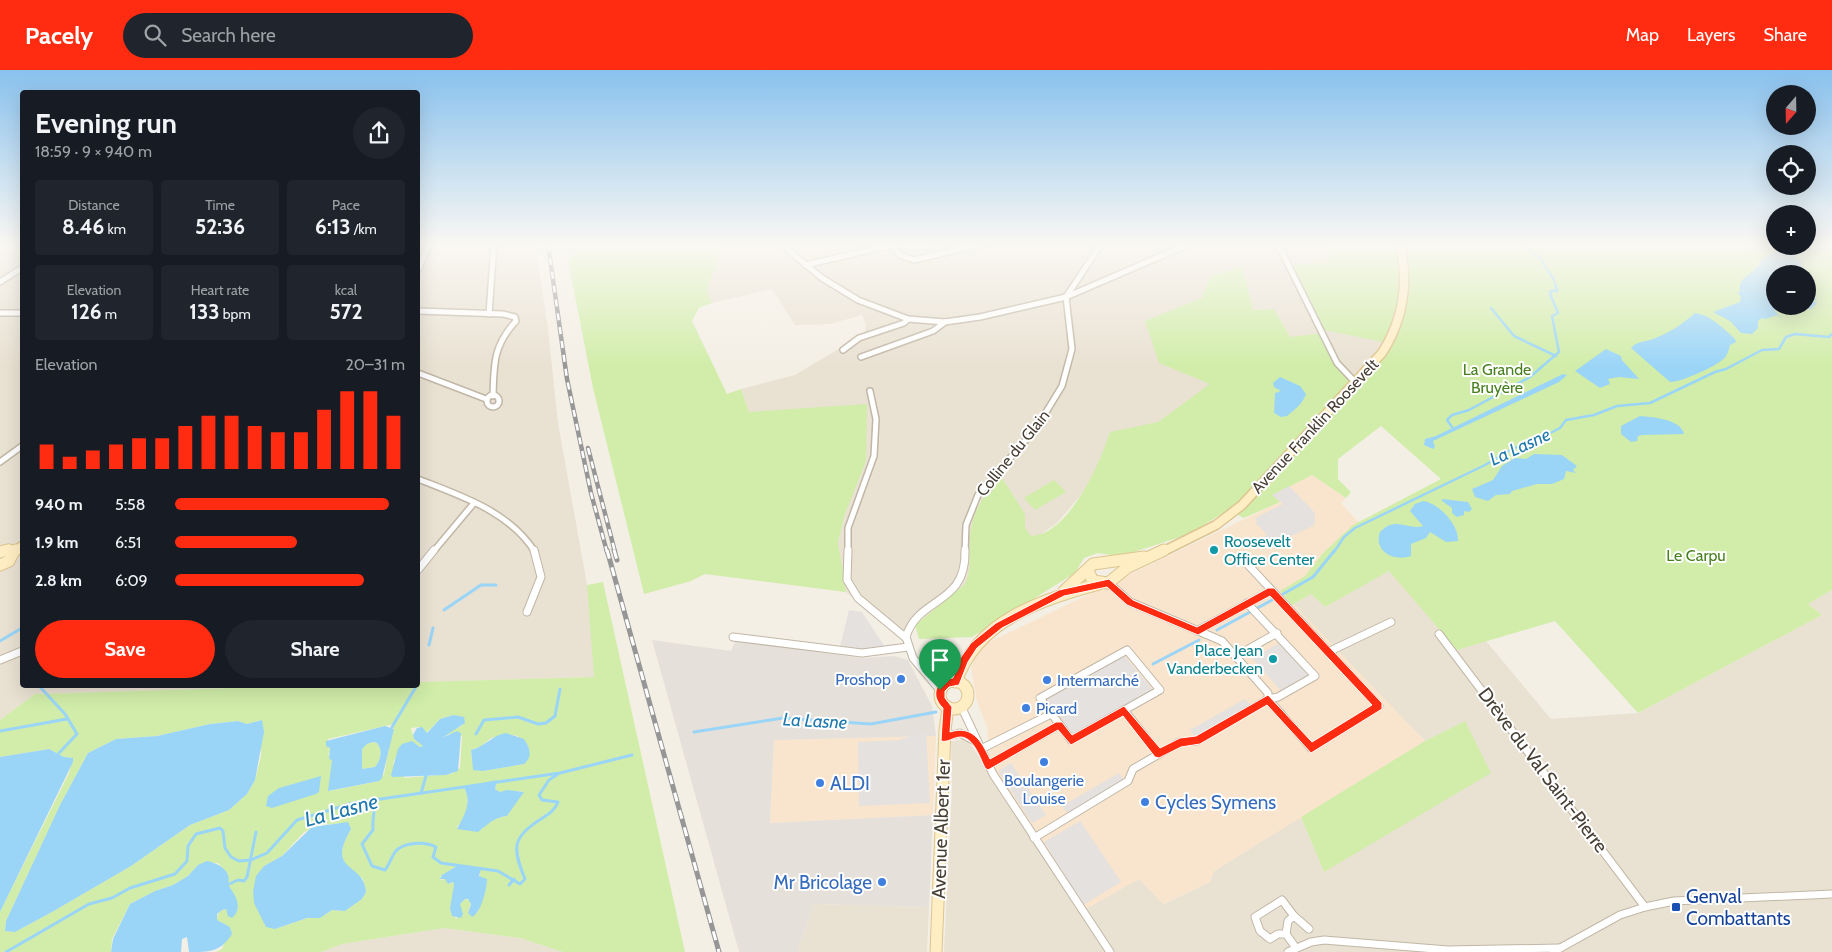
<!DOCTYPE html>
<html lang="en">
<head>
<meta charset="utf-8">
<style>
	:root { --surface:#171b24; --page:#20242c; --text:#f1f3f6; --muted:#9ea1a6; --accent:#ff2c11 }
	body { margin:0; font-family:Cabin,sans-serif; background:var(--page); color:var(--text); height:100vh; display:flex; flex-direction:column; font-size:19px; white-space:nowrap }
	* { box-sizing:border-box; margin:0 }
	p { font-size:16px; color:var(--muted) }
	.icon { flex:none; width:28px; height:28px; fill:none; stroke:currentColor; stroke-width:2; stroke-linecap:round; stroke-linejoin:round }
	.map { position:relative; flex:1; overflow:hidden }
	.details { position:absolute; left:20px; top:20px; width:400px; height:598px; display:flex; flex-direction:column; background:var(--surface); border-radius:5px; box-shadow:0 5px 20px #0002 }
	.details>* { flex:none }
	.needle { width:32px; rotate:200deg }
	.fabs { position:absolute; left:1766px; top:15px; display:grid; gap:10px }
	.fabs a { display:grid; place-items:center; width:50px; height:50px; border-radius:50%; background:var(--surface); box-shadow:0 5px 20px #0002; font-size:25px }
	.pin { position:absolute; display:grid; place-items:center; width:42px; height:42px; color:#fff; margin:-51px -21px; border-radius:50% 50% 50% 0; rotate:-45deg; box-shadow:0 0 5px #0007 }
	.pin .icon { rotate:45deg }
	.round { display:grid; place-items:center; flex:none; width:52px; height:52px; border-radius:26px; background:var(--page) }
	.overview { display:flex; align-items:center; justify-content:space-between; height:85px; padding:0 15px }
	h1 { font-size:28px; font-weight:800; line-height:38px }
	.stats { display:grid; grid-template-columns:repeat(3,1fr); gap:8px; height:85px; padding:5px 15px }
	.stats div { display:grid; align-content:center; border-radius:5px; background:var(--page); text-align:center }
	.stats b { font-size:21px; font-weight:800 }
	.stats small { font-size:14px; font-weight:400 }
	.stats p { font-size:14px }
	.chart { height:140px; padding:10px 15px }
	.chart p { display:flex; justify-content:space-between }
	.chart svg { width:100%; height:90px; margin-top:5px; stroke:var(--accent); stroke-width:6 }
	.button { display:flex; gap:10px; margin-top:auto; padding:10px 15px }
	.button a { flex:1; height:58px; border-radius:30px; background:var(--accent); color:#fff; font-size:20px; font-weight:800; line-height:58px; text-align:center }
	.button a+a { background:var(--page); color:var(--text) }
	ul { padding:0 15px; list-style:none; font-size:16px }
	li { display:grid; grid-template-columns:80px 60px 1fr; align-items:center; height:38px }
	li i { height:12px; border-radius:6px; background:var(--accent) }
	header { display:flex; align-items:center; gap:30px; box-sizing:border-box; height:70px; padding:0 25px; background:var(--accent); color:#fff }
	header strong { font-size:24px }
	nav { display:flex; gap:28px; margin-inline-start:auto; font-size:18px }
	.search { width:350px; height:45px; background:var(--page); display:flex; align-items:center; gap:12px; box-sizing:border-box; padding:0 18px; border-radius:28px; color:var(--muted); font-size:19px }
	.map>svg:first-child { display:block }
	.residential { fill:#e9e1d2 }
	.commercial { fill:#f9e5cd }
	.industrial { fill:#e6e0da }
	.green { fill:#d1eda9; fill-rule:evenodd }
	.parking { fill:#e5e1de }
	.water { fill:#9ad5f8; fill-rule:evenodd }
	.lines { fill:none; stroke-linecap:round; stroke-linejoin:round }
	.stream-far1 { stroke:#9ad5f8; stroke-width:2.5 }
	.stream { stroke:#9ad5f8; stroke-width:3 }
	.street-far1-casing { stroke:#c1b7a6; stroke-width:8 }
	.street-casing { stroke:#c1b7a6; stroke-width:9 }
	.secondary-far1-casing { stroke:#ddc591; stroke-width:11 }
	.secondary-casing { stroke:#ddc591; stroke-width:13 }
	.street-far1 { stroke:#fff; stroke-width:5 }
	.street { stroke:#fff; stroke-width:7 }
	.secondary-far1 { stroke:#ffeec4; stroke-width:8 }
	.secondary { stroke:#ffeec4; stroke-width:11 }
	.rail-far1-casing { stroke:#969696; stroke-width:4.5 }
	.rail-casing { stroke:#969696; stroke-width:5 }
	.rail-far1 { stroke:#fff; stroke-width:2.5; stroke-dasharray:7; stroke-linecap:butt }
	.rail { stroke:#fff; stroke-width:3; stroke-dasharray:9; stroke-linecap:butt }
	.route { fill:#ff2c11; stroke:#fff; fill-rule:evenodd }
	.culture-dot { fill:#0f9aa8; stroke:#fff; stroke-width:2 }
	.shop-dot { fill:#3f7fe0; stroke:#fff; stroke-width:2 }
	.transit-dot { fill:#1a4fb4; stroke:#fff; stroke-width:2 }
	.labels { text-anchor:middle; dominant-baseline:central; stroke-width:4; stroke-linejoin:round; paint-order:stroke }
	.park-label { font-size:16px; fill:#488020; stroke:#fff }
	.street-label { font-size:16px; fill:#483f34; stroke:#fff }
	.culture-label { font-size:16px; fill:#0d838f; stroke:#fff; text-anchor:start }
	.shop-label { font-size:16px; fill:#366cbe; stroke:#fff; text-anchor:start }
	.water-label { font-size:18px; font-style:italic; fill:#1f78ae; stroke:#fff }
	.near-street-label { font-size:19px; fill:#483f34; stroke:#fff }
	.near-shop-label { font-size:19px; fill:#366cbe; stroke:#fff; text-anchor:start }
	.near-transit-label { font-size:19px; fill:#164399; stroke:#fff; text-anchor:start }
	.near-water-label { font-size:21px; font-style:italic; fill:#1f78ae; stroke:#fff }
</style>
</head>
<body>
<header>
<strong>Pacely</strong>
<div class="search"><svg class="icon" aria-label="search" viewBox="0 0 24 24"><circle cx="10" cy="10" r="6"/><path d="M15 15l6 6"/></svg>Search here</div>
<nav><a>Map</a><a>Layers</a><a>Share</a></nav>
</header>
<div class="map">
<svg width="1832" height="882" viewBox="0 0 1832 882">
	<rect width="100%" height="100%" fill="#f4efe5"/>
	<g class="residential">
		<path d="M0 174H22V615H326L36 624 0 650Z"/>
		<path d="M418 174H535L548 258 558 353 592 542 594 607 418 612Z"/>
		<path d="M723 174H1328L1330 192 1294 195 1388 273 1355 312 1290 267 1274 239 1253 240 1202 228 1159 293 1211 314 1158 352 1110 363 1100 393 1081 425 1057 453 1040 465 1031 466 1025 458V444L979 431 970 467V504L965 514 901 564 846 522 838 472 845 444 749 342 741 319 795 305 865 263 866 255 862 245 830 254 795 255 772 219 712 233 707 221Z"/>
		<path d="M1389 500 1457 580 1486 571 1551 649 1638 643 1822 545 1808 534 1832 520V882H944L952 718 951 672 966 668 1084 840 1140 808 1164 834 1210 812 1214 801 1301 747 1324 802 1465 651 1425 671 1292 535 1311 524 1325 537Z"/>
		<path d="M814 834 929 837 927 882H797Z"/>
		<path d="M444 858 520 868 563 882H321L342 874Z"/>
	</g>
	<g class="commercial">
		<path d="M1312 405 1346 428 1341 433 1359 453 1353 456 1323 483 1305 506 1281 521 1425 671 1214 801 1210 812 1163 834 1139 809 1084 840 994 703 989 683 987 657 977 632 971 598 979 577 1280 432 1272 425Z"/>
		<path d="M936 666 933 745 770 753 774 670Z"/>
	</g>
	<path class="industrial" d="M652 570 731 581 735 571 861 588 894 586 908 590 932 636 936 666 774 670 770 753 933 745 929 837 814 834 797 882H739Z"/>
	<g class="green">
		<path d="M585 174H723L707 221 712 233 699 238 692 251 727 324 741 319 749 342 867 334 866 391 845 444 838 472 846 522 705 504 691 511 644 524 593 318 568 190Z"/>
		<path d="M909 174H931L936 182 921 186 908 177 900 179 898 176Z"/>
		<path d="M1328 174H1775V176H1808V174H1832V520L1808 534 1822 545 1638 643 1555 551 1457 580 1389 501 1325 537 1311 524 1292 535 1280 521 1305 506 1323 483 1353 455 1441 409 1381 356 1338 389V409L1351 422 1346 428 1312 405 1273 425 1280 432 1244 448 1228 440 1189 464 1131 483 1112 485 1098 483 1084 488 1075 503 972 567 919 569 915 555 965 514C972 499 969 483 970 467 973 439 983 426 1001 406L1025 444V458L1031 466C1069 465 1100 393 1110 362L1158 352 1210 314 1159 293 1145 251 1202 228 1210 207 1242 196 1253 240 1274 239 1290 267 1322 263 1337 293 1355 312 1388 273 1324 260 1293 195 1330 192ZM1775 204H1808V236H1775Z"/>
		<path d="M1054 410 1066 422 1035 440 1024 428Z"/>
		<path d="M603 512 685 882H563L520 868 444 858 342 874 321 882H216L222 879 230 857 217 850C217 843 220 840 226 839L228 843 238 837 227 815C231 803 225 802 218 793L198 795 188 806 173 815 155 821 130 834 112 869 111 882H0V842L69 703 73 688 64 687 49 679 0 687V650L35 624 326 615H418V612L594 607 587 515ZM454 645 461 647 462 656 451 660 441 669 449 664 462 666 460 698 451 704 405 708 393 693 397 685 416 674 421 678 423 676 414 669 411 658 419 657 426 663 440 649ZM261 650V686L255 710 247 724 229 740 190 755 131 796 52 842 15 862 5 861 6 851 60 735 88 683 116 669 157 666 210 654 238 651 247 654ZM394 654 384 704 379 711 330 721 332 690 328 684 330 682 328 669ZM512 665 518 666 524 694 483 701 472 692 471 680 480 677 491 668ZM497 711 495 719 500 722 522 721 507 746C497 747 486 752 481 760H464L457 757C467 745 471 731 464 717ZM342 753 351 759C344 771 335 789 350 800 354 803 359 805 363 809L366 822 362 829 345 841 332 840 325 845 307 848 275 859 264 796 282 786 304 762 321 755ZM457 796 480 802 478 842 468 843 471 831 465 829 460 834 457 849 451 844 454 814 453 812 450 814 445 809 441 810 440 807Z"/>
		<path d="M1465 651 1491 703 1324 802 1301 747 1425 671Z"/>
		<path d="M373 672 377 673C383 681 381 689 375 697L362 699V679L367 674Z"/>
	</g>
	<g class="parking">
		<path d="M1289 416 1315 443V452L1313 456 1268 477 1260 469 1267 465 1255 452 1257 451 1255 448 1283 434 1272 425Z"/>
		<path d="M849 540 862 542 885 577 867 580 840 576Z"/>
		<path d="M1281 572 1310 604 1281 621 1252 588Z"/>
		<path d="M1124 585 1153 620 1073 665 1046 628 1082 608 1086 613 1094 608 1091 603Z"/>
		<path d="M1245 629 1251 635 1195 667 1190 660Z"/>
		<path d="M926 661 930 733 859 736 858 672 899 670Z"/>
		<path d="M1011 693 1046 745 1032 753 998 701Z"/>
		<path d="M1119 703 1124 710 1067 743 1062 736Z"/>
		<path d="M1080 751 1121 812 1083 835 1044 772Z"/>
	</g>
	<g class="water">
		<path d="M1808 174 1814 175 1797 180 1800 184 1794 188 1802 192 1800 194 1804 198 1799 200 1802 204H1775V236H1808V223L1818 230H1813L1817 233 1811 239 1798 237 1792 241V244L1774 240 1782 249 1777 245 1766 249 1762 248 1758 251V258L1752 264 1741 263 1730 251 1713 242 1740 232 1741 227 1737 222H1740C1738 211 1745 207 1753 201 1758 198 1759 192 1763 189 1774 179 1793 176 1808 176Z"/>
		<path d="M1695 243C1711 245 1724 259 1735 269L1736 272 1730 275C1729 279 1728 283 1726 286 1721 295 1679 313 1670 312L1631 278C1637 271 1645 272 1653 269 1669 263 1683 254 1695 243Z"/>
		<path d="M1606 279 1621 286 1622 290 1639 309 1619 307 1608 309 1610 314 1600 318 1575 301Z"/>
		<path d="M1563 304 1567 305 1559 312 1433 371 1435 377 1433 379 1424 375 1425 369 1436 366Z"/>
		<path d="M1280 307 1300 316 1306 324C1302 335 1295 339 1287 346L1281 347 1274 343 1275 323 1281 321 1274 317 1273 313Z"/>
		<path d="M1640 346C1652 347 1681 349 1684 364L1642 365 1638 366 1637 371 1631 372 1621 364V356Z"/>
		<path d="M1534 384 1562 385 1577 396 1573 400 1576 403 1566 401 1564 409 1552 414H1537L1512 421 1510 424 1496 425 1488 431 1475 427 1472 419 1493 410 1502 396 1515 388 1526 389Z"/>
		<path d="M1442 429 1468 432 1472 439 1469 442 1464 441V445L1457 447 1452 443V438L1442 431Z"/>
		<path d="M1423 431C1439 433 1459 455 1458 471L1446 472 1430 462 1426 468 1411 474V486C1395 492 1373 482 1380 462 1395 445 1409 461 1423 456L1410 441 1415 434Z"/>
		<path d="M454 645 464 647 465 653 442 668 457 661 461 663 458 701 446 705 392 707 391 705 398 679 402 674 412 671 420 677 423 676 414 669 413 665 417 658 422 657 427 663 440 649Z"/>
		<path d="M262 650 264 662 255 710 247 724 229 740 190 755 131 796 52 842 15 862 5 861 6 851 60 735 88 683 116 669 157 666 210 654 238 651 247 654Z"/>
		<path d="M385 656 394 659 382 708 379 711 328 721 332 690 329 689 330 678 326 676V671ZM373 672 377 673C383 681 381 689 375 697L362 699V679L367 674Z"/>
		<path d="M506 663 524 669C530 678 533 687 524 694L483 701 473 700 471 680C485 677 492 665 506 663Z"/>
		<path d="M49 679 64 687 73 688V692L0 842V687Z"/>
		<path d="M321 706 319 722 316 724 272 738 266 736 268 726 279 718Z"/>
		<path d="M497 710 495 719 500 722 507 720 524 722 507 746C494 747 487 755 478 762L457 759C465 744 472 733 464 717Z"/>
		<path d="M348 752 351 759C325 804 364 791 366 822L362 829 345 841 332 840 320 848H307L275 859 266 857 254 833 253 821 256 806 264 796 282 786 312 757Z"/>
		<path d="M207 791C220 794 232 801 228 815 235 824 244 838 232 848L228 846 226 839 222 840 217 844V850L230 857 232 864C220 882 211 882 189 882L187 867 182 869 181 882H111L113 869 130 834 155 821 173 815 188 806 198 795Z"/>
		<path d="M457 796 481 799 479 806 487 809C487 819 481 843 472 847L468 843 471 834 468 829H465L460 834 463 844 461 848 452 846 450 839 454 814 453 812 448 814 445 809H440L442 805Z"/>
	</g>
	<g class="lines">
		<g class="stream-far1">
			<path d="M1521 174 1540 188 1554 210"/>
			<path d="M1491 238 1514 266 1556 286"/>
			<path d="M1452 357 1447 350 1452 345 1469 340 1530 307 1559 282 1552 246 1558 243 1550 224 1551 221H1557L1555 213"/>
			<path d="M1334 482 1344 467 1355 458 1485 395 1512 379 1539 369 1560 358 1566 350 1594 345 1617 336 1650 333 1715 302 1726 299 1762 280 1779 279 1786 267 1795 264 1829 267 1832 264"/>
		</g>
		<g class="stream">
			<path d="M1283 524 1313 507 1335 480"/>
			<path d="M444 540 481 515H496"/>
			<path d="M1217 560 1272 530"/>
			<path d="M0 571 22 558"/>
			<path d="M429 575 433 558"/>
			<path d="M1153 594 1199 570"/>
			<path d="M41 615V618L65 644 77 664 59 683"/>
			<path d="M392 657 417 615"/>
			<path d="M0 661 67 649"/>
			<path d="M694 662 783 648 871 654 936 642"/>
			<path d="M476 664 484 650 518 647 538 654 546 653 555 646 560 619"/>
			<path d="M421 723 426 706"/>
			<path d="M375 729C375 740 372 749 373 760L362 774 372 796 385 800C389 795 391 788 395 782 403 772 425 771 436 777L433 787 441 793 498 801 520 814 525 809C512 778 512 767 541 749 549 744 555 740 558 732L542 730 539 725 549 710 558 704"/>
			<path d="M227 815 238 810 244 811 247 807 256 762"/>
			<path d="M509 815 514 809"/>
			<path d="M6 882 89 834 112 828 130 818 175 804 187 791 188 776 196 764 220 758 223 761 225 778 231 787 239 791 251 790 267 783 297 750 353 733 560 703 632 685"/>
		</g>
		<defs>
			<g id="street-far1">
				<path d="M781 174 822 208 858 230 908 249 945 252 980 247 1066 227 1189 174"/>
				<path d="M891 174 900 185 914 190 983 174"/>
				<path d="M1278 174 1337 293 1355 312"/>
				<path d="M805 195 892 175"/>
				<path d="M418 200 429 174"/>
				<path d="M0 212 22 198"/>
				<path d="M418 241 503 244 515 247 516 251C493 276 494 294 493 326"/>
				<path d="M0 243H22"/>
				<path d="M489 244 494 174"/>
				<path d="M843 280 859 268 904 253 908 249"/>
				<path d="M861 287 933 261 945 252"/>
				<path d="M418 303 486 329"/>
				<circle cx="493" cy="331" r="6"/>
				<path d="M0 392 22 376"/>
				<path d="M418 409C461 426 509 441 535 482"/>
				<path d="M433 482 474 433"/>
				<path d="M848 482V458L874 386 876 349 870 321"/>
				<path d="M965 482 966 455 978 425 1037 357 1062 316 1072 279 1066 227 1101 174"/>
			</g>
			<g id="street">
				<path d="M848 480 847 510 858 528 906 568"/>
				<path d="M418 500 434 480"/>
				<path d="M1109 513 1130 532 1222 571 1268 623V629L1311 678 1379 636 1240 486"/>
				<path d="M527 542 541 507 534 480"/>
				<path d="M1197 561 1271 521"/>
				<path d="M1439 564 1645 837"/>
				<path d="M733 567 862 583 908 577"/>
				<path d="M1127 580 1160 620 1071 670 1040 628Z"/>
				<path d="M1328 582 1391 552"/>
				<path d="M1236 586 1277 563"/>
				<path d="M0 590 22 581"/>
				<path d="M940 620 913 588 906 567C918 526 967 536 965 480"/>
				<path d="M961 636 993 704 1110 882"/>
				<path d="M1124 640 1159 684"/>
				<path d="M945 667 960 663 975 671"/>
				<path d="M981 679 1051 644"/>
				<path d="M988 695 1059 655"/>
				<path d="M1034 768 1128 711 1133 699 1180 672 1197 671 1268 629 1278 627 1315 606 1247 533"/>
				<path d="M1286 864 1288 851 1294 846"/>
				<path d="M1296 878 1286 864H1278L1270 869 1260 861 1255 847 1282 830 1294 846 1309 859"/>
				<path d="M1288 882 1311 872 1324 870 1448 880 1560 878"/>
				<path d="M1553 882 1620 845 1645 837 1674 831 1832 824"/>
			</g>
			<g id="secondary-far1">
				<path d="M2 482H11"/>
				<path d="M14 482 22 476"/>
				<path d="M1162 482 1216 455 1242 435 1382 283C1403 250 1409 213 1400 174"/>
			</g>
			<g id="secondary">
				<path d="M0 482 8 480"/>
				<path d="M13 482 16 480"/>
				<path d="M0 495 9 491 13 483 9 480"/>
				<path d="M1088 501 1093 511 1108 513 1128 497 1164 480"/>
				<path d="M1064 521 1093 494 1144 487"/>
				<circle cx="954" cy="625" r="14"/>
				<path d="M956 612C977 550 1041 530 1099 514"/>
				<path d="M936 882 945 660 948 637"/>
			</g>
		</defs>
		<use href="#street-far1" class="street-far1-casing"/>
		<use href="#street" class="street-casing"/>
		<use href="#secondary-far1" class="secondary-far1-casing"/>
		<use href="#secondary" class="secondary-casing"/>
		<use href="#street-far1" class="street-far1"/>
		<use href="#street" class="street"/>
		<use href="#secondary-far1" class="secondary-far1"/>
		<use href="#secondary" class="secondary"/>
		<defs>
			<g id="rail-far1">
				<path d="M548 174 567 309 591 423 607 482"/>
				<path d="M588 378 615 482"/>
			</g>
			<g id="rail">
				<path d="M607 480 719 882"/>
				<path d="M614 480 617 490"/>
			</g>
		</defs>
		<use href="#rail-far1" class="rail-far1-casing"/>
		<use href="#rail" class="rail-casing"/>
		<use href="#rail-far1" class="rail-far1"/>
		<use href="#rail" class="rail"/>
	</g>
	<linearGradient id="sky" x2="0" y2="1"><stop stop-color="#89c1ee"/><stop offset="0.59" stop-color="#faf8f3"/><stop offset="1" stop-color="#faf8f3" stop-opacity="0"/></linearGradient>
	<rect width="1832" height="297" fill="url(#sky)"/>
	<path class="route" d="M1109 509 1133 530 1197 557 1268 518H1274L1382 633V639L1311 683 1267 635 1200 674 1181 677 1159 688 1155 687 1123 646 1071 675 1058 660 988 700 985 698C980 688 974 668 961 667 953 667 948 673 941 671L943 638C930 626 935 611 953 608L961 587 971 573 996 553 1059 520ZM1107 517 1127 535 1198 565 1270 526 1372 635 1312 672 1268 625 1196 666 1180 668 1160 678 1124 636 1072 665 1062 652H1056L990 689C981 670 972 655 950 662L952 637 945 628V621L949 617 959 615 968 592 977 578 1002 558 1064 526Z"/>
	<g class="culture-dot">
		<circle cx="1214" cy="480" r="5"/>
		<circle cx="1273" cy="589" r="5"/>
	</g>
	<g class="shop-dot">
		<circle cx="901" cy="609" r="5"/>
		<circle cx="1047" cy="610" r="5"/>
		<circle cx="1026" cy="638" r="5"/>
		<circle cx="1044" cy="692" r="5"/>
		<circle cx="820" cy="713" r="5"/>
		<circle cx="1145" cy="732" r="5"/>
		<circle cx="882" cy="812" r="5"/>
	</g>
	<rect class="transit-dot" x="1671" y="832" width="10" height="10" rx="2.5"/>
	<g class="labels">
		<g class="park-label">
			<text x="1497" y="299">La Grande<tspan x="1497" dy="18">Bruyère</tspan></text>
			<text x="1696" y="485">Le Carpu</text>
		</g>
		<g class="street-label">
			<text transform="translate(1315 356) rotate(-47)">Avenue Franklin Roosevelt</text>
			<text transform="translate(1013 383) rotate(-51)">Colline du Glain</text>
		</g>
		<g class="culture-label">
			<text x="1224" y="471">Roosevelt<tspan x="1224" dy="18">Office Center</tspan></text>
			<text x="1263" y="580" text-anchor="end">Place Jean<tspan x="1263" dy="18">Vanderbecken</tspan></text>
		</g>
		<g class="shop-label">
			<text x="891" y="609" text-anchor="end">Proshop</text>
			<text x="1057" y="610">Intermarché</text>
			<text x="1036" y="638">Picard</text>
			<text x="1044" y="710" text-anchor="middle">Boulangerie<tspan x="1044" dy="18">Louise</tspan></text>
		</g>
		<g class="water-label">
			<text transform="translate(1520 377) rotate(-25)">La Lasne</text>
			<text transform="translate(815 651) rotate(3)">La Lasne</text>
		</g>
		<g class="near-street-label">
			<text transform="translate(1543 700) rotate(53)">Drève du Val Saint-Pierre</text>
			<text transform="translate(941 759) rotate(-88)">Avenue Albert 1er</text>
		</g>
		<g class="near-shop-label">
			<text x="830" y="713">ALDI</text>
			<text x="1155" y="732">Cycles Symens</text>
			<text x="872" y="812" text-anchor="end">Mr Bricolage</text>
		</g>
		<g class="near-transit-label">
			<text x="1686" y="826">Genval<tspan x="1686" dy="22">Combattants</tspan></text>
		</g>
		<g class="near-water-label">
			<text transform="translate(341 740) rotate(-15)">La Lasne</text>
		</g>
	</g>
</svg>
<div class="fabs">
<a><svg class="needle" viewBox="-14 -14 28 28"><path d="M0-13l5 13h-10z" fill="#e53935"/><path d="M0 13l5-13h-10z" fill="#9ea1a6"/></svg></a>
<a><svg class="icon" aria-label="locate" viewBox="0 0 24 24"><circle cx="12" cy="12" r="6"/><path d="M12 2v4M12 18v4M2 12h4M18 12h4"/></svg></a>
<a>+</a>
<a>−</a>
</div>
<div class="pin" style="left:940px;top:620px;background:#1e9e55"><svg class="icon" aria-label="arrive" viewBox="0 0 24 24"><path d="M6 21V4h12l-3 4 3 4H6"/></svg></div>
<section class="details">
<div class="overview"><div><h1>Evening run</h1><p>18:59 · 9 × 940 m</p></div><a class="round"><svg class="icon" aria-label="share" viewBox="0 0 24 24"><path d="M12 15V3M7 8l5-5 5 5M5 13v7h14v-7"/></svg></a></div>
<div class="stats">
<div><p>Distance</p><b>8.46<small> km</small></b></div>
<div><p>Time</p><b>52:36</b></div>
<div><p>Pace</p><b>6:13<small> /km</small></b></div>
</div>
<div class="stats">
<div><p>Elevation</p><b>126<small> m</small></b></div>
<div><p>Heart rate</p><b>133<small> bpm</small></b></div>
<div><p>kcal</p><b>572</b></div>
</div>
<div class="chart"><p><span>Elevation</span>20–31 m</p>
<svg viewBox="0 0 160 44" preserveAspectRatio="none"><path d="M5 44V32M15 44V38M25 44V35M35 44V32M45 44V29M55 44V29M65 44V23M75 44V18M85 44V18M95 44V23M105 44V26M115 44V26M125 44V15M135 44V6M145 44V6M155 44V18"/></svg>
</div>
<ul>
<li><b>940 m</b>5:58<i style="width:93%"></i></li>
<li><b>1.9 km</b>6:51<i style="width:53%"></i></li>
<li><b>2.8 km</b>6:09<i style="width:82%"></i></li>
</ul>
<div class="button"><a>Save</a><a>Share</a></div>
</section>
</div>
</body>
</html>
